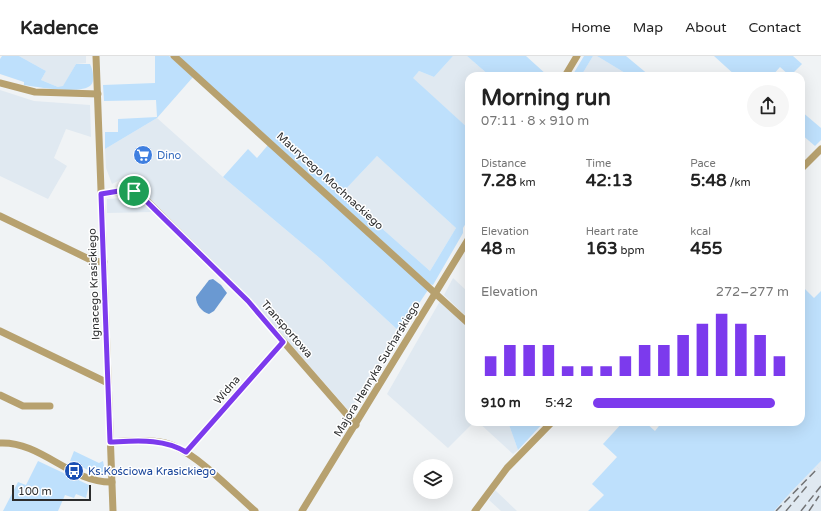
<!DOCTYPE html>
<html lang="en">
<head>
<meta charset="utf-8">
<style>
	:root { --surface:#fff; --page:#f6f6f6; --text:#222; --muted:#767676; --line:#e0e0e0; --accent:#7c3aed }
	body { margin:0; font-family:"Varela Round",sans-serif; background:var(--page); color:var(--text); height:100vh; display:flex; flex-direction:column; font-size:15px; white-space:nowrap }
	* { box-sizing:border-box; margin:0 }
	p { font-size:13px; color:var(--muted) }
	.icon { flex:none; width:22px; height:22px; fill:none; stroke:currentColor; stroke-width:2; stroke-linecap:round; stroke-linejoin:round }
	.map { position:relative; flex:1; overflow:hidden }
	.drawer { position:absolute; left:465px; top:16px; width:340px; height:354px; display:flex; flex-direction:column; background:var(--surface); border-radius:12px; box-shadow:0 4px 16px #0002 }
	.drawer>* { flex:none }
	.tools { position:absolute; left:413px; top:403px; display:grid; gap:8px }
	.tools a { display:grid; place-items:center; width:40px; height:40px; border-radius:50%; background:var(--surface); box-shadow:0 4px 16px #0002; font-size:20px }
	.scale { position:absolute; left:12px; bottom:10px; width:79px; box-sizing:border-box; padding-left:4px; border:2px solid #2c2d2e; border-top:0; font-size:11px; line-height:14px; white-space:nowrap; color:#2c2d2e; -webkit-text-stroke:3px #fff; paint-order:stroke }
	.pin { position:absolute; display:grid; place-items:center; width:34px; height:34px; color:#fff; margin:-17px; border:2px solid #fff; border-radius:50%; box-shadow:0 1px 4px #0007 }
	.round { display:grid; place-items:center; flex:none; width:42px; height:42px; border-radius:21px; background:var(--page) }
	.overview { display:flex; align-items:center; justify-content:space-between; height:68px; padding:0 16px }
	h1 { font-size:22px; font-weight:700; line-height:30px }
	.stats { display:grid; grid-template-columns:repeat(3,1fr); gap:6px; height:68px; padding:4px 16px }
	.stats div { display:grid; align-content:center }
	.stats b { font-size:17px; font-weight:700 }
	.stats small { font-size:11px; font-weight:400 }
	.stats p { font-size:11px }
	.chart { height:112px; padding:8px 16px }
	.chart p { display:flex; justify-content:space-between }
	.chart svg { width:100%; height:72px; margin-top:4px; stroke:var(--accent); stroke-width:6 }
	ul { padding:0 16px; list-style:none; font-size:13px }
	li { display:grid; grid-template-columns:64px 48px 1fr; align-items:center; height:30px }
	li i { height:10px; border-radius:5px; background:var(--accent) }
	header { display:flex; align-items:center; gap:24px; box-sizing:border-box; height:56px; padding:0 20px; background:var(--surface); border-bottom:1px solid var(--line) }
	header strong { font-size:19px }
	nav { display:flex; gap:22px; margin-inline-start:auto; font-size:14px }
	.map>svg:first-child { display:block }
	.built { fill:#e0e9f1 }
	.green { fill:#bee0fc; fill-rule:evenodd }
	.water { fill:#6a99d2 }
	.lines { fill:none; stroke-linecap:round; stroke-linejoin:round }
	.minor { stroke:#b7a16f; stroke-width:7 }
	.rail { stroke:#727375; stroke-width:1.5; stroke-dasharray:8 4; stroke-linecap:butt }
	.route-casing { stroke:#fff; stroke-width:8 }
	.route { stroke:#7c3aed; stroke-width:5 }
	.labels { text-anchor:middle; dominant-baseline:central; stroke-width:3; stroke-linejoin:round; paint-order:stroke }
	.shop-label { font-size:11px; fill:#366cbe; stroke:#fff; text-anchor:start }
	.street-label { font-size:11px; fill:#2c2d2e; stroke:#fff }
	.transit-label { font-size:11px; fill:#164399; stroke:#fff; text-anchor:start }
</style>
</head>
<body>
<header>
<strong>Kadence</strong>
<nav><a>Home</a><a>Map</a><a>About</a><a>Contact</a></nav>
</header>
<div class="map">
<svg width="821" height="455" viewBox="0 0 821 455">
	<rect width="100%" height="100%" fill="#f0f3f5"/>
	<g class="built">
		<path d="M19 0H86V7L76 8 63 31H58L41 24 46 15Z"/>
		<path d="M453 0H467L490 20H469V73L412 22 419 15 434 21Z"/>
		<path d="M593 0H597L630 20H581Z"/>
		<path d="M0 34 34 45 90 49 91 81 66 73 54 102 67 110 48 143 0 120Z"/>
		<path d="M157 62 223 121 322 204 400 276 349 355 252 245 178 173 128 120 112 128 106 112 105 93Z"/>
		<path d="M377 100 456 172 430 215 342 137Z"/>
		<path d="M137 141 153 156 107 157V143Z"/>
		<path d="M453 222 469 237V263L444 239Z"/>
		<path d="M440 245 469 272V366H474L448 392 387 338Z"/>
		<path d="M478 366H508L518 394 513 398Z"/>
		<path d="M821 405V455H774L791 436Z"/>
		<path d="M495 434 517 455H501L489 444Z"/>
	</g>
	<g class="green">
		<path d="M2 0H19L46 15 41 24 58 31 63 30 76 8H90C92 12 93 16 93 20 93 24 93 27 91 29 82 39 37 31 24 29V26L0 18V3Z"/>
		<path d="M155 0H169L193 21 157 62 105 93V76H118V63L157 61 156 44 104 45 103 29 155 27Z"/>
		<path d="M178 0H453L434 21 419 15 413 22 469 73V162L463 172V177L433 229 430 228ZM377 100 456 172 430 215 342 137Z"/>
		<path d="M467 0H526L547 19 558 18 557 20H490Z"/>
		<path d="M584 0H593L581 20H572Z"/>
		<path d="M597 0H626L650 20H630Z"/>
		<path d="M714 0H793L802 8 790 20 780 11 772 20H736Z"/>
		<path d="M801 55 821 72V84L815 90 801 78Z"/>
		<path d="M268 89 428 234 400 276 322 204 223 121 248 93 257 102Z"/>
		<path d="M804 232 814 242 821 235V405L791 436 774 455H588L604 439 592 428 617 401 603 388 623 366H645L655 375 662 366H801V236Z"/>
		<path d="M508 366H544L518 394Z"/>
		<path d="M74 395 99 407 103 405 105 415 96 418 70 405Z"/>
		<path d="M38 405 89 429 86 442 76 438 74 442 65 439 58 455H3L18 426 26 429Z"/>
	</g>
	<path class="water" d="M213 223 221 229 227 237 214 255 209 258C202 256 196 249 196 241L209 224Z"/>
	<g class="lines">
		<g class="minor">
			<path d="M96 0 113 455"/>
			<path d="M174 0 469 268"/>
			<path d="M565 20 577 0"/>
			<path d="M0 27 35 36 98 38"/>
			<path d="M801 113 821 93"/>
			<path d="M101 138 128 134 139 137 248 245 356 369"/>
			<path d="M0 160 93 205 104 206"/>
			<path d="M0 275 108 327"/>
			<path d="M0 339 23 350H50"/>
			<path d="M110 386C128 385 148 383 165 387 194 394 232 435 255 455"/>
			<path d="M0 387C41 385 71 427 112 426"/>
			<path d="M186 396 283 286"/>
			<path d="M302 455 469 182"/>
			<path d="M475 455 507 412 552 366"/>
		</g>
		<g class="rail">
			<path d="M776 455 818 412"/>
			<path d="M786 455 807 430"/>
			<path d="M801 455 821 430"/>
			<path d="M809 455 819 440"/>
		</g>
	</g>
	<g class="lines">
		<defs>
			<path id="route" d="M125 134 134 135 141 140 248 245 283 286 186 396C163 382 136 385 110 386L101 138Z"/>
		</defs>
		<use href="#route" class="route-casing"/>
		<use href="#route" class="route"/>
	</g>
	<defs>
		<symbol id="supermarket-disc" viewBox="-11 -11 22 22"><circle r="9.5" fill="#3f7fe0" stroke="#fff"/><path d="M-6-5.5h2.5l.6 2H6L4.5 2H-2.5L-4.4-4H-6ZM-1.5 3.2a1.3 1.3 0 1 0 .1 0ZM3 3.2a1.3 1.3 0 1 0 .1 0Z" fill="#fff"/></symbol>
		<symbol id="bus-disc" viewBox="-11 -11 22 22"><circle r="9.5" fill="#1a4fb4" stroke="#fff"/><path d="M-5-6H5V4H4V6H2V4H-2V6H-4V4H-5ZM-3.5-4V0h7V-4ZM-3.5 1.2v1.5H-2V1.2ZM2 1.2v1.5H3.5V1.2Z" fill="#fff"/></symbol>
	</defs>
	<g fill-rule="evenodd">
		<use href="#supermarket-disc" x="132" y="88" width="22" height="22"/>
		<use href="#bus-disc" x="63" y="404" width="22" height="22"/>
	</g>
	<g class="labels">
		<g class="shop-label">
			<text x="157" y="99">Dino</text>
		</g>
		<g class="street-label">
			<text transform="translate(330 125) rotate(42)">Maurycego Mochnackiego</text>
			<text transform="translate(94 228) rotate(-92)">Ignacego Krasickiego</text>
			<text transform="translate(287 273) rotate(49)">Transportowa</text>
			<text transform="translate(377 313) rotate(-59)">Majora Henryka Sucharskiego</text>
			<text transform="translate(227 334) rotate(-49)">Widna</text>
		</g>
		<g class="transit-label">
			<text x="88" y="415">Ks.Kościowa Krasickiego</text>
		</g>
	</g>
</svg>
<div class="tools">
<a><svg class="icon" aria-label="layers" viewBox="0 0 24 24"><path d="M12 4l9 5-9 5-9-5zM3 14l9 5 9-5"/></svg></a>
</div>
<div class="scale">100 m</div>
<div class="pin" style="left:134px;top:135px;background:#1e9e55"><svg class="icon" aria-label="arrive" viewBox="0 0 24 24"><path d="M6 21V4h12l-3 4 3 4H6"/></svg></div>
<section class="drawer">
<div class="overview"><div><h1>Morning run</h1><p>07:11 · 8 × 910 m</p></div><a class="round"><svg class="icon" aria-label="share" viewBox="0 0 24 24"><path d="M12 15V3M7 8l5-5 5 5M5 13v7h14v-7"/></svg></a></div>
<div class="stats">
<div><p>Distance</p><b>7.28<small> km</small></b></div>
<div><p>Time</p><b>42:13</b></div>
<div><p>Pace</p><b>5:48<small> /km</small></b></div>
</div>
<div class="stats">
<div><p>Elevation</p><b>48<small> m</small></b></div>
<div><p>Heart rate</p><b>163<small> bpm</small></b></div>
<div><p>kcal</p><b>455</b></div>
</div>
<div class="chart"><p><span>Elevation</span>272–277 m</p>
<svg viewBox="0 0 160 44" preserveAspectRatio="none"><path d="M5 44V32M15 44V25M25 44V25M35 44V25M45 44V38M55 44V38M65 44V38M75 44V32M85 44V25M95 44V25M105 44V19M115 44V12M125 44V6M135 44V12M145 44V19M155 44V32"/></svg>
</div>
<ul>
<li><b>910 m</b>5:42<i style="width:93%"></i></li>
</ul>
</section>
</div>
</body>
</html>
